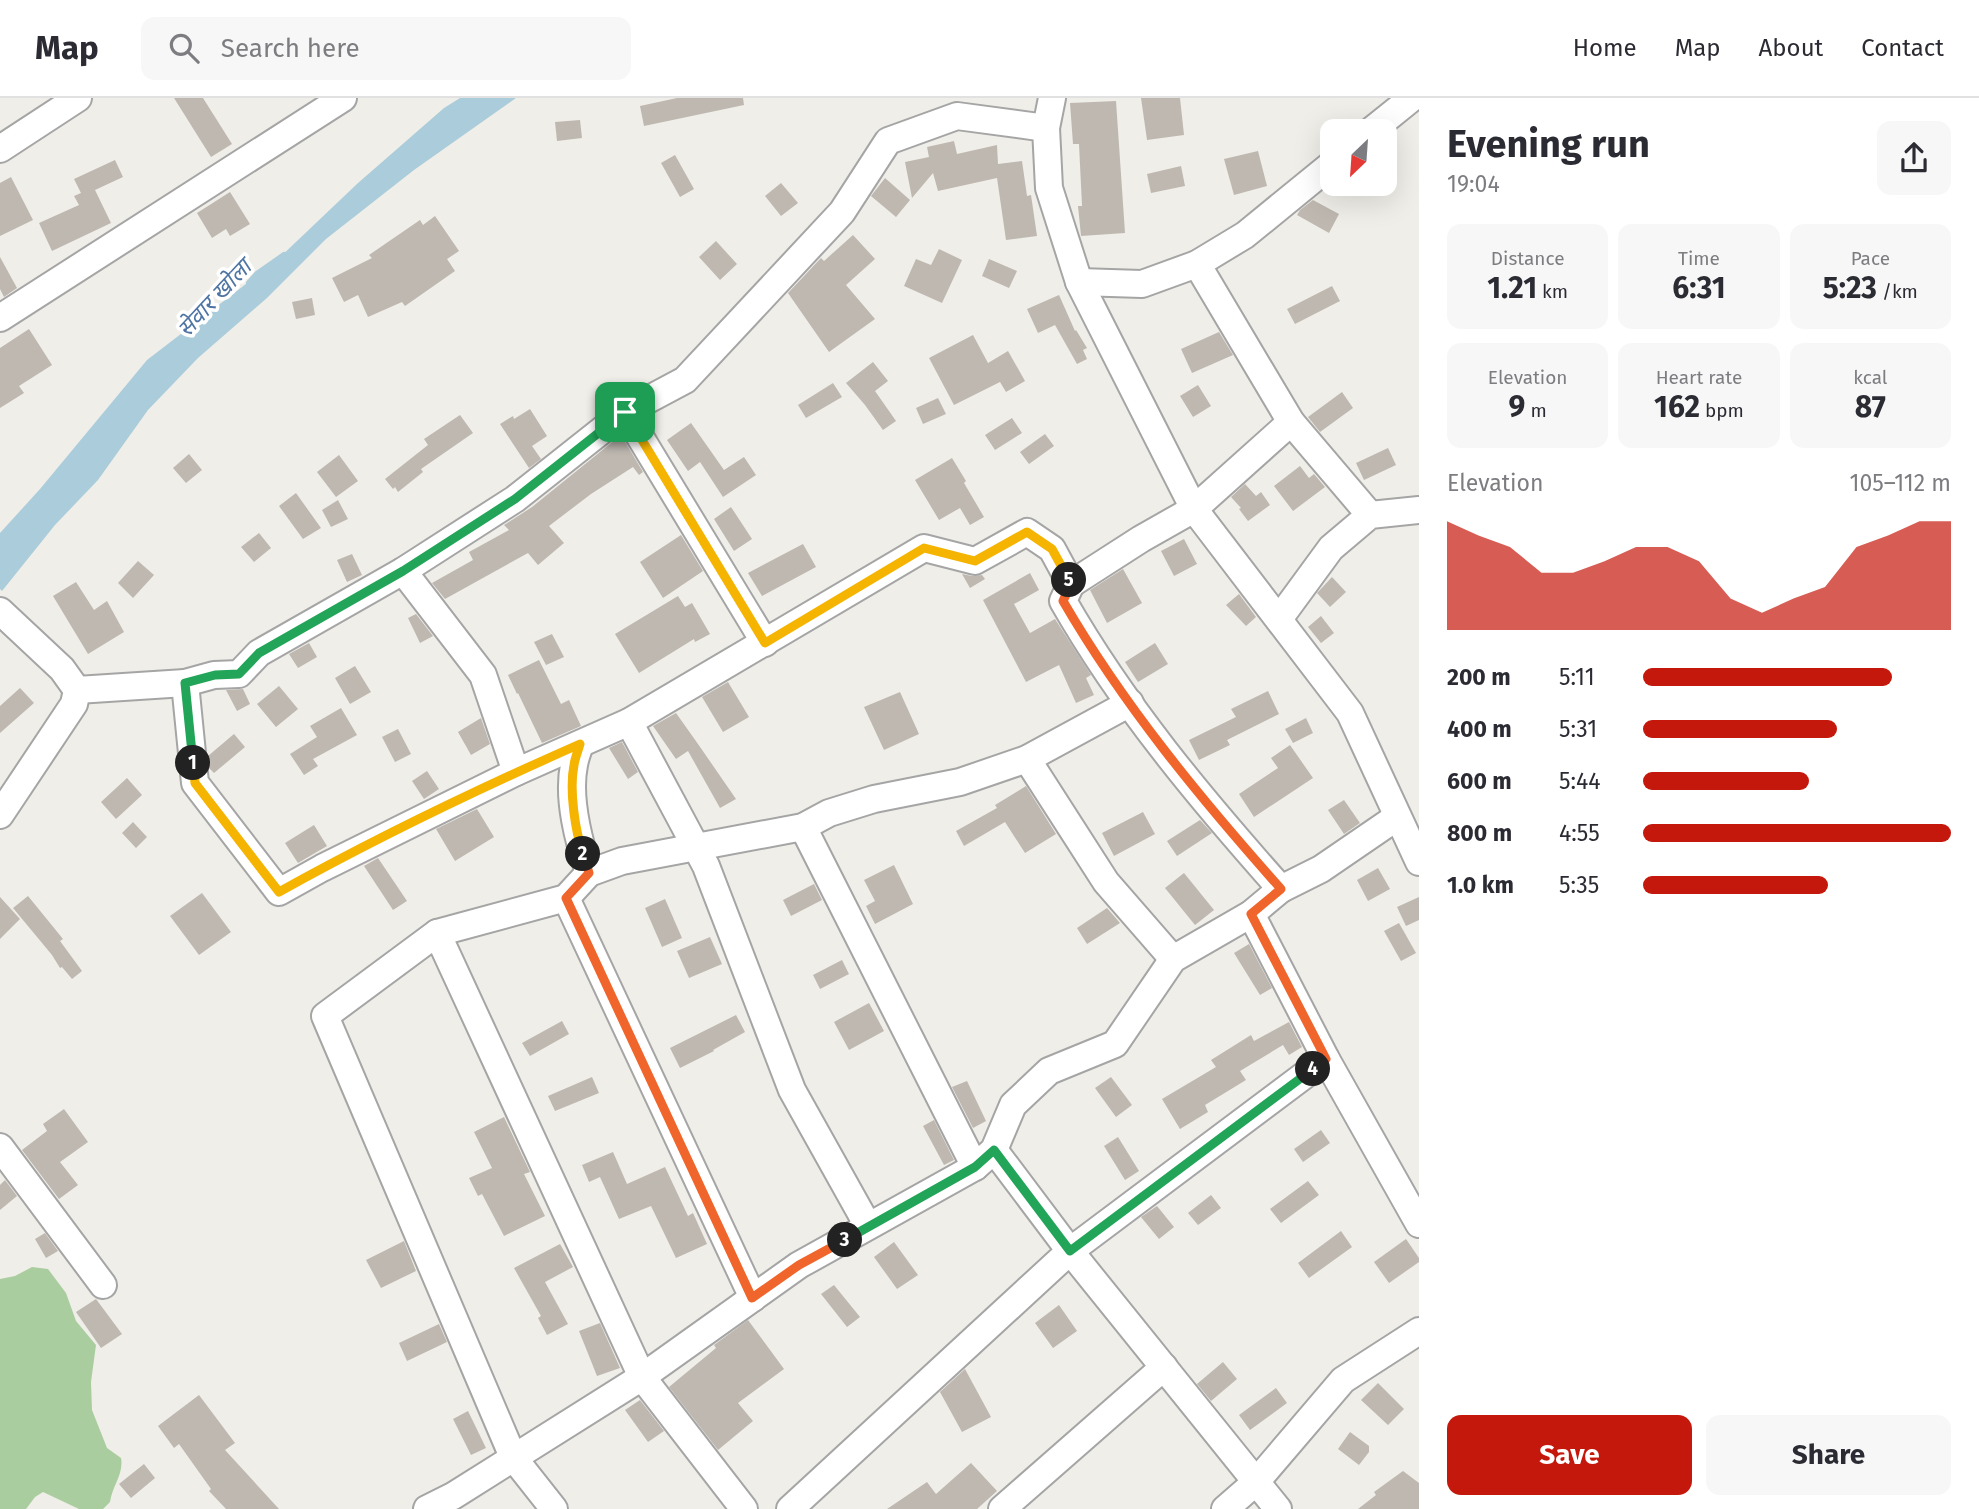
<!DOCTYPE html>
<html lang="en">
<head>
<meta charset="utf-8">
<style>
	:root { --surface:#fff; --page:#f7f7f7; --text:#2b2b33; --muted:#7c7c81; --line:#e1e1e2; --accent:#c5180c }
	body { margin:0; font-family:"Fira Sans","Noto Sans Devanagari",sans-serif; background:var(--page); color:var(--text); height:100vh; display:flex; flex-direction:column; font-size:26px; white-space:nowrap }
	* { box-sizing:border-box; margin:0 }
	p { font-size:23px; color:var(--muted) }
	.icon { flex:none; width:38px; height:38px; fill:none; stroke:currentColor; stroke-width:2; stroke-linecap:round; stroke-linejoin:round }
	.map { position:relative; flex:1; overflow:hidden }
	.details { display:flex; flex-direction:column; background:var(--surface); width:560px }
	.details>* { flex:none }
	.needle { width:46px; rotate:205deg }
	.tools { position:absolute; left:1320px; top:21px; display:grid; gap:14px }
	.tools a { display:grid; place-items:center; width:77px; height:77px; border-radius:14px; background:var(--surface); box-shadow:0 7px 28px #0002; font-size:35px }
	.pin { position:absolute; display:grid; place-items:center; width:60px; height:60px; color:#fff; margin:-30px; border-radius:14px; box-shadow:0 4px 10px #0006 }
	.km { position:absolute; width:35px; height:35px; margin:-18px; border-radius:50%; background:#222; color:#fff; font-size:19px; line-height:35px; text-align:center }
	.round { display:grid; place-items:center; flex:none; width:74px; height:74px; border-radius:14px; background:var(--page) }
	.overview { display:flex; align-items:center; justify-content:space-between; height:119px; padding:0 28px }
	h1 { font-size:38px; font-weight:700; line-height:52px }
	.metrics { display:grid; grid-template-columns:repeat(3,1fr); gap:10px; height:119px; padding:7px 28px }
	.metrics div { display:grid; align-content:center; border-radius:14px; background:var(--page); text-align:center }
	.metrics b { font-size:30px; font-weight:700 }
	.metrics small { font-size:19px; font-weight:400 }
	.metrics p { font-size:19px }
	.chart { height:196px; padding:14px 28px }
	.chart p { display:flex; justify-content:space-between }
	.chart svg { width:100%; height:126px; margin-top:7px; fill:var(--accent); opacity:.7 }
	.button { display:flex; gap:14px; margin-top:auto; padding:14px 28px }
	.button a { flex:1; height:80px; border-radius:14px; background:var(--accent); color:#fff; font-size:28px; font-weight:700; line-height:80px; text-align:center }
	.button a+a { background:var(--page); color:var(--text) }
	ul { padding:0 28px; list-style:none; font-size:23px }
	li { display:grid; grid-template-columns:112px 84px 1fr; align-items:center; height:52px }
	li i { height:18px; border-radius:9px; background:var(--accent) }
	header { display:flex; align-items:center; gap:42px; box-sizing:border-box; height:98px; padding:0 35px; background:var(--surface); border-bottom:2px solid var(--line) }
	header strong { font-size:33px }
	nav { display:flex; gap:38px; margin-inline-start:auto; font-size:24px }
	.search { width:490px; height:63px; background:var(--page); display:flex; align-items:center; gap:18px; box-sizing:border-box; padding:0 24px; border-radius:14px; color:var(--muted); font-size:26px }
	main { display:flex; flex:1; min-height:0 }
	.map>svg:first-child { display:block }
	.forest { fill:#aacd9f }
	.water { fill:#abcddb }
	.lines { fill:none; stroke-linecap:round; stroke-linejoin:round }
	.stream { stroke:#abcddb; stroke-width:6 }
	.building { fill:#beb8b1 }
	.minor-casing { stroke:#a5a5a5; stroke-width:30 }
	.minor { stroke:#fff; stroke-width:26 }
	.split-1-casing { stroke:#fff; stroke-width:14 }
	.split-2-casing { stroke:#fff; stroke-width:14 }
	.split-3-casing { stroke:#fff; stroke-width:14 }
	.split-4-casing { stroke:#fff; stroke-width:14 }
	.split-5-casing { stroke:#fff; stroke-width:14 }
	.split-6-casing { stroke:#fff; stroke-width:14 }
	.split-1 { stroke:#22a559; stroke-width:9 }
	.split-2 { stroke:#f5b400; stroke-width:9 }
	.split-3 { stroke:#f0652b; stroke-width:9 }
	.split-4 { stroke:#22a559; stroke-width:9 }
	.split-5 { stroke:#f0652b; stroke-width:9 }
	.split-6 { stroke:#f5b400; stroke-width:9 }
	.labels { text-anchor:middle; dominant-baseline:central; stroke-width:7; stroke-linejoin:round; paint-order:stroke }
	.water-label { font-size:23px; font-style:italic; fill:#4e74a4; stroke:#fff }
</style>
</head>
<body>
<header>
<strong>Map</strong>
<div class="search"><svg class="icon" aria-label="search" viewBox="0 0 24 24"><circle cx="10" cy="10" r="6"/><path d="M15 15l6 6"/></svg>Search here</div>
<nav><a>Home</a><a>Map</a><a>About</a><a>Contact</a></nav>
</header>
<main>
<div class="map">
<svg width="1419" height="1411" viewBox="0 0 1419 1411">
	<rect width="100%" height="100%" fill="#f0eee8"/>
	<path class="forest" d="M32 1169 48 1171 66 1195 76 1223 96 1247 91 1284 92 1312 107 1350 121 1360C124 1376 112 1388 110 1404L103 1411H79L43 1394 35 1399 26 1411H0V1181L15 1178Z"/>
	<path class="water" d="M460 0H516L414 72 326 141 267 200 198 260 148 312 98 382 55 427 2 493 0 491V435L40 391 147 262 277 162 358 85 444 10Z"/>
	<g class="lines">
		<path class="stream" d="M249 185 257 176 284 157"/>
	</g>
	<g class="building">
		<path d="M174 0H203L232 46 211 59Z"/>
		<path d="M677 0H743L744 7 644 28 640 8Z"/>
		<path d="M1141 0H1180L1184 37 1147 42Z"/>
		<path d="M1116 3 1125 135 1081 138 1078 108H1082L1079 46H1073L1070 5Z"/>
		<path d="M580 22 582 40 557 43 555 24Z"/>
		<path d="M954 43 957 56 997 47 998 66 1022 63 1027 98 1031 97 1037 138 1006 142 997 80 938 93 933 75 912 100 905 64 929 59 927 49Z"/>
		<path d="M1258 53 1267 88 1234 97 1224 61Z"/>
		<path d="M675 57 694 91 680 99 661 65Z"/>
		<path d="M115 62 123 79 95 92 111 125 52 153 39 125 79 107 74 98 81 95 74 81Z"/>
		<path d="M1181 68 1185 88 1151 95 1147 76Z"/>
		<path d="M11 79 33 122 0 138V85Z"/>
		<path d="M885 80 910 102 896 119 871 98Z"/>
		<path d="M781 85 798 105 781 118 765 98Z"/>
		<path d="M230 94 250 126 230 138 226 131 212 140 197 115Z"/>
		<path d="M1313 102 1339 116 1329 135 1297 117 1300 112Z"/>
		<path d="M435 118 459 153 447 161 455 173 405 208 402 204 368 219 358 197 344 204 332 180 372 160 369 157 420 122 423 127Z"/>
		<path d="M853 137 875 161 846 187 875 221 829 254 788 195 821 160 824 163Z"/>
		<path d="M716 143 737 166 720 182 699 159Z"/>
		<path d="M939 151 962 162 942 205 904 188 916 161 931 167Z"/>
		<path d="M0 159 17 190 4 199 0 191Z"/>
		<path d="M989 161 1017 173 1009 190 982 178Z"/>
		<path d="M1332 188 1340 203 1295 226 1287 211Z"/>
		<path d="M1059 197 1075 233 1076 232 1087 250 1083 252 1087 261 1077 266 1055 227 1038 235 1027 211Z"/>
		<path d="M312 200 315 217 296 221 292 204Z"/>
		<path d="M29 231 52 267 19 288 24 295 0 310V250Z"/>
		<path d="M1219 234 1233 257 1192 275 1181 251Z"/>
		<path d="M973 237 988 265 1008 253 1025 283 1006 294 1000 284 954 307 929 260Z"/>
		<path d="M873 264 888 283 875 293 896 323 883 332 865 307 846 285Z"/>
		<path d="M833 285 842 299 806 320 798 307Z"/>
		<path d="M1198 287 1211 308 1193 319 1180 298Z"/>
		<path d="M1342 294 1353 310 1320 334 1308 319Z"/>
		<path d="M938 300 946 316 923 326 916 310Z"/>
		<path d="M530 311 547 338 532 348 541 361 529 370 500 326 513 318 514 321Z"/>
		<path d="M460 317 473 335 421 371 423 374 398 394 395 389 393 391 385 381 428 347 424 341Z"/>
		<path d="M1012 320 1022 335 995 352 985 337Z"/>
		<path d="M691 325 724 372 744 359 756 377 723 399 700 364 688 373 667 342Z"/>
		<path d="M1045 336 1054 348 1029 366 1020 354Z"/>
		<path d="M621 337 643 374 639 377 633 369 591 396 549 428 564 445 538 467 528 455 445 501 432 485 473 462 469 454 509 432 504 427 532 409Z"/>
		<path d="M1388 350 1396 367 1364 382 1356 365Z"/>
		<path d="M189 356 202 372 186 385 173 370Z"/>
		<path d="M339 357 358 383 336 399 317 374Z"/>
		<path d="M952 360 966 383 964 385 984 419 970 427 960 410 939 422 915 382Z"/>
		<path d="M1300 368 1309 380 1314 376 1325 389 1293 413 1274 388Z"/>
		<path d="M1245 386 1256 398 1261 394 1270 407 1248 423 1239 411 1241 410 1231 399Z"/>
		<path d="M296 395 321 430 303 441 279 408Z"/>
		<path d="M338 402 348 421 331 429 322 412Z"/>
		<path d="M731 409 752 441 734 453 714 421Z"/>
		<path d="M259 435 271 450 254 464 241 449Z"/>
		<path d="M681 437 703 473 663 500 640 464Z"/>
		<path d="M1184 441 1197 466 1174 478 1161 453Z"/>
		<path d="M803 446 816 469 762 498 748 475Z"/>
		<path d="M352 456 362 477 347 484 337 462Z"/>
		<path d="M138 463 154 477 133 500 118 485Z"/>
		<path d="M1123 471 1142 505 1107 525 1090 492Z"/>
		<path d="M1030 475 1039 492 1014 506 1030 535 1055 521 1091 577 1086 580 1094 597 1076 605 1059 567 1026 584 983 502Z"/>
		<path d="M962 476 972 478 982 477 985 481 970 490Z"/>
		<path d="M1332 479 1346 494 1330 509 1317 495Z"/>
		<path d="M76 484 94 512 107 503 124 534 88 556 53 498Z"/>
		<path d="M1239 496 1256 519 1246 528 1226 507Z"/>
		<path d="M678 498 685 509 692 505 710 536 695 544 694 541 639 575 615 536Z"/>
		<path d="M416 516 433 538 420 545 408 520Z"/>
		<path d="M1321 518 1334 535 1321 545 1308 529Z"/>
		<path d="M552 536 564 559 546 567 534 544Z"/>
		<path d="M309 545 317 559 298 570 289 556Z"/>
		<path d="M1155 545 1168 566 1138 584 1125 564Z"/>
		<path d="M539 562 561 606 569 602 581 628 542 645 518 595 517 596 508 577Z"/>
		<path d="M355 568 371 594 350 606 335 580Z"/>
		<path d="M728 584 749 619 723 634 702 599Z"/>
		<path d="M279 588 298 611 276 629 257 606Z"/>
		<path d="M20 590 34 605 0 635V608Z"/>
		<path d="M243 591 250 606 237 613 226 592Z"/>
		<path d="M1268 593 1279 616 1227 642 1230 647 1199 662 1189 642 1236 619 1231 611Z"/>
		<path d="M900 594 919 636 884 652 864 609Z"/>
		<path d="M341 610 357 637 313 661 318 668 304 677 290 656 317 639 310 628Z"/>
		<path d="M676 615 698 646 736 701 720 710 688 653 676 661 653 628Z"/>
		<path d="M481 620 490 646 471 657 458 634Z"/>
		<path d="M1306 620 1313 635 1293 645 1285 631Z"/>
		<path d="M398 631 411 656 395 664 382 639Z"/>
		<path d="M234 636 245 649 214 675 209 670 208 658Z"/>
		<path d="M622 644 638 674 628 681 609 650Z"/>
		<path d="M1290 647 1313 680 1254 719 1239 696 1278 670 1271 660Z"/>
		<path d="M427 673 439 691 424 701 412 683Z"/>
		<path d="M127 680 142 697 116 721 101 704Z"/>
		<path d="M1026 688 1056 736 1025 755 1005 724 964 748 956 733 997 710 995 707Z"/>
		<path d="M1344 702 1360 725 1344 736 1328 712Z"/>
		<path d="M477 711 494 739 455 763 436 731Z"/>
		<path d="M1143 714 1155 736 1114 758 1102 735Z"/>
		<path d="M1200 722 1212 735 1177 758 1167 743Z"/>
		<path d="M133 724 147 739 136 750 122 735Z"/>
		<path d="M314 727 327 748 298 765 285 745Z"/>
		<path d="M378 760 407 803 393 812 364 768Z"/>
		<path d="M894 767 913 806 875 826 866 808 875 803 864 782Z"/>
		<path d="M1378 770 1390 791 1368 803 1357 782Z"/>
		<path d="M1184 775 1214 812 1195 827 1165 790Z"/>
		<path d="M814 786 822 802 791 818 783 802Z"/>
		<path d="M202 795 231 834 199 857 170 818Z"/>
		<path d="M28 798 63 841 60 843 82 873 72 881 62 869 60 870 52 857 13 810Z"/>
		<path d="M0 799 20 821 0 841Z"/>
		<path d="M1419 799V822L1406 828 1397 809Z"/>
		<path d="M665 801 682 840 662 849 645 810Z"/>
		<path d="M1107 810 1120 825 1087 846 1077 830Z"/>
		<path d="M1399 825 1416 855 1401 863 1384 833Z"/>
		<path d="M710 839 722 866 689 880 677 853Z"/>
		<path d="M1249 846 1272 890 1260 897 1234 855Z"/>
		<path d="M842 862 849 876 820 891 813 877Z"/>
		<path d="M869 905 884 933 849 952 834 924Z"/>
		<path d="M736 917 745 934 713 952 714 953 680 970 670 950Z"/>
		<path d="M562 923 569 936 530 958 522 945Z"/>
		<path d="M1289 924 1302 949 1289 957 1283 947 1240 973 1246 982 1205 1007 1208 1014 1180 1031 1162 1001 1216 969 1211 962 1251 937 1254 943Z"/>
		<path d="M592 979 599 995 555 1013 548 998Z"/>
		<path d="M1111 979 1132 1007 1116 1019 1095 990Z"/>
		<path d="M967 983 986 1023 973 1030 952 989Z"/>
		<path d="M64 1011 88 1044 60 1064 78 1087 59 1101 22 1052 47 1033 43 1026Z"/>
		<path d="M504 1019 530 1074 524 1076 545 1118 504 1138 482 1096 478 1098 469 1080 492 1070 474 1034Z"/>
		<path d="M934 1022 954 1062 944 1067 923 1028Z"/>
		<path d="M1321 1032 1330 1045 1303 1064 1294 1051Z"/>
		<path d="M1118 1039 1139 1073 1125 1082 1104 1048Z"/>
		<path d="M613 1054 627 1086 665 1069 688 1118 693 1115 707 1146 676 1160 651 1108 619 1121 600 1079 589 1084 582 1067Z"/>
		<path d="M5 1082 17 1098 0 1112V1087Z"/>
		<path d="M1308 1083 1319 1097 1281 1125 1270 1111Z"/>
		<path d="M1211 1097 1221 1110 1198 1127 1188 1115Z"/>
		<path d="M1157 1108 1174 1129 1159 1141 1141 1119Z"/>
		<path d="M1341 1133 1352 1149 1309 1180 1298 1165Z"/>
		<path d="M45 1135 58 1153 46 1160 35 1141Z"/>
		<path d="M1406 1141 1419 1160V1164L1389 1185 1374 1164Z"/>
		<path d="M404 1143 416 1173 381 1190 366 1162Z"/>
		<path d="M894 1144 918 1177 897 1191 874 1159Z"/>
		<path d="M560 1146 573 1169 545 1184 568 1226 547 1237 538 1220 541 1218 514 1170Z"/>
		<path d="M834 1187 860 1219 847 1229 821 1196Z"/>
		<path d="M96 1201 122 1236 101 1250 76 1214Z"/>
		<path d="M1059 1207 1077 1233 1053 1250 1035 1225Z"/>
		<path d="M748 1222 784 1271 738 1305 753 1323 718 1352 669 1289 716 1250 714 1247Z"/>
		<path d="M600 1225 620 1270 597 1278 579 1233Z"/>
		<path d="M439 1226 447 1244 407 1263 399 1245Z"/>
		<path d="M1223 1264 1237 1281 1211 1303 1197 1286Z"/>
		<path d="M965 1271 991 1319 962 1334 940 1294Z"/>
		<path d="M1378 1285 1404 1311 1388 1327 1361 1302Z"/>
		<path d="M1276 1290 1287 1305 1250 1332 1239 1317Z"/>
		<path d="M199 1297 235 1345 225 1352 279 1411H226L209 1393 211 1391 179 1346 174 1350 158 1328Z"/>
		<path d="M640 1302 664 1333 648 1344 625 1312Z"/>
		<path d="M468 1313 486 1350 471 1357 453 1321Z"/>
		<path d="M1350 1334 1369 1348V1354L1359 1367 1338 1351Z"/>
		<path d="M971 1365 997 1393 977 1411H887L927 1384 936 1396Z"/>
		<path d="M144 1366 155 1380 131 1400 119 1386Z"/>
		<path d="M1403 1373 1419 1385V1411H1358L1376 1397 1374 1394Z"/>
	</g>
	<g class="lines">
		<defs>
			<g id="minor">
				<path d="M1052 0 1046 30 1049 90 1079 184 1194 411 1350 615 1419 764"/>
				<path d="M1371 33 1412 0"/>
				<path d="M0 51 78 0"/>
				<path d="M1197 166 1291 324 1370 417"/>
				<path d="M1079 184 1142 186 1197 166 1245 137 1332 66"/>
				<path d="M0 220 343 0"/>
				<path d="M625 314 765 545"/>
				<path d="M403 473 483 577 516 674"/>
				<path d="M1071 486 1063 503C1123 608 1201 701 1281 791"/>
				<path d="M0 513 62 571 77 592 74 606 0 717"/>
				<path d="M1279 521 1331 450 1370 417 1419 412"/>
				<path d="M185 585 195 685 279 794 322 770 516 674 629 624 924 450 975 463 1027 434 1052 451 1071 486 1141 441 1194 411 1291 324"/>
				<path d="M77 592 185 585 214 577 239 576 259 555 403 473 515 401 625 314 685 282 842 114 888 43 957 18 1046 30"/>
				<path d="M629 624 706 768 792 992 868 1128"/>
				<path d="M580 646C578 653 575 660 574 667 567 701 579 744 589 775"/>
				<path d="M1027 661 1106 784 1173 861"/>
				<path d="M803 729 975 1069"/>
				<path d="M566 800 753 1200"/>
				<path d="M1251 816 1326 961 1419 1126"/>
				<path d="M437 835 642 1279 744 1411"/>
				<path d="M0 1049 103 1187"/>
				<path d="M994 1052 1070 1153 1278 1411"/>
				<path d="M427 1411 453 1398 642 1279 799 1167 975 1069 994 1052 1013 1007 1049 973 1115 946 1173 861 1251 816 1281 791 1321 771 1397 719"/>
				<path d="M554 1411 513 1359 325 918 437 835 566 800 589 775 622 763 803 729 829 715 874 701 960 684 1027 661 1130 605"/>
				<path d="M790 1411 1070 1153 1326 961"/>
				<path d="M1002 1411 1164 1269"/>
				<path d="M1225 1411 1256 1384 1343 1282 1419 1233"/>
			</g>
		</defs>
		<use href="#minor" class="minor-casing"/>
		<use href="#minor" class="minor"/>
	</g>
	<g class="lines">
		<defs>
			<path id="split-1" d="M193 665 185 585 215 577 239 576 259 555 403 473 515 401 625 314"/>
			<path id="split-2" d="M193 665 195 685 279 794C376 740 478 691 580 646 578 653 575 660 574 667 569 692 575 732 583 756"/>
			<path id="split-3" d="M583 756 589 775 566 800 752 1200 799 1167 845 1142"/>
			<path id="split-4" d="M845 1142 975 1069 994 1052 1070 1153 1313 971"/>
			<path id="split-5" d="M1069 482 1071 486 1063 503C1124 608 1201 701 1281 791L1251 816 1326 961 1313 971"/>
			<path id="split-6" d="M625 314 765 545 924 450 975 463 1027 434 1052 451 1069 482"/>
		</defs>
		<use href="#split-1" class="split-1-casing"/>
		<use href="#split-2" class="split-2-casing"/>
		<use href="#split-3" class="split-3-casing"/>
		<use href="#split-4" class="split-4-casing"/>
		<use href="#split-5" class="split-5-casing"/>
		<use href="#split-6" class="split-6-casing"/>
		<use href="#split-1" class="split-1"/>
		<use href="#split-2" class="split-2"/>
		<use href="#split-3" class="split-3"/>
		<use href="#split-4" class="split-4"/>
		<use href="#split-5" class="split-5"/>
		<use href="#split-6" class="split-6"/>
	</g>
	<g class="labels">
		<g class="water-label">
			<text transform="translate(214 200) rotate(-47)">सेवार खोला</text>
		</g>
	</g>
</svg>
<div class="tools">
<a><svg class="needle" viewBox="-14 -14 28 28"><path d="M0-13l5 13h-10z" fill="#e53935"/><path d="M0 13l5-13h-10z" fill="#7c7c81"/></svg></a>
</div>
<div class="pin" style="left:625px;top:314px;background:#1e9e55"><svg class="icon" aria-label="arrive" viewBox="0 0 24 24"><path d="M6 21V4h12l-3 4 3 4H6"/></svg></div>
<b class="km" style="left:193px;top:665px">1</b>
<b class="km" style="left:583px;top:756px">2</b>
<b class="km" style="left:845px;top:1142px">3</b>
<b class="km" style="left:1313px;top:971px">4</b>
<b class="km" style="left:1069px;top:482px">5</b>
</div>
<section class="details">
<div class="overview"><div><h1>Evening run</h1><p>19:04</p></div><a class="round"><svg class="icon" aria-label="share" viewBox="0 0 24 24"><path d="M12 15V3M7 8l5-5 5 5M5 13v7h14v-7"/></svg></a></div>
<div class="metrics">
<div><p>Distance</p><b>1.21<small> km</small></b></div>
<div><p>Time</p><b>6:31</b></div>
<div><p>Pace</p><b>5:23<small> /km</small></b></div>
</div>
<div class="metrics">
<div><p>Elevation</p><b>9<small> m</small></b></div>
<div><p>Heart rate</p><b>162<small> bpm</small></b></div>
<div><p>kcal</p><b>87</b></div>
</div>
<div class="chart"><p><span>Elevation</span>105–112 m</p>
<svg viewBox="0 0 160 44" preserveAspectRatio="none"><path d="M0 44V6L10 11L20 15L30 24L40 24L50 20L60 15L70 15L80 20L90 33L100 38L110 33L120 29L130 15L140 11L150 6L160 6V44z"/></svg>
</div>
<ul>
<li><b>200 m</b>5:11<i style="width:81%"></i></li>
<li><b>400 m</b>5:31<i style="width:63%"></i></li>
<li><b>600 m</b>5:44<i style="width:54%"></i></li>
<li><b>800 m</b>4:55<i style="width:100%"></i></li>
<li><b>1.0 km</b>5:35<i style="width:60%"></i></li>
</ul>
<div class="button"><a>Save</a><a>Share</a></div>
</section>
</main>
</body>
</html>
